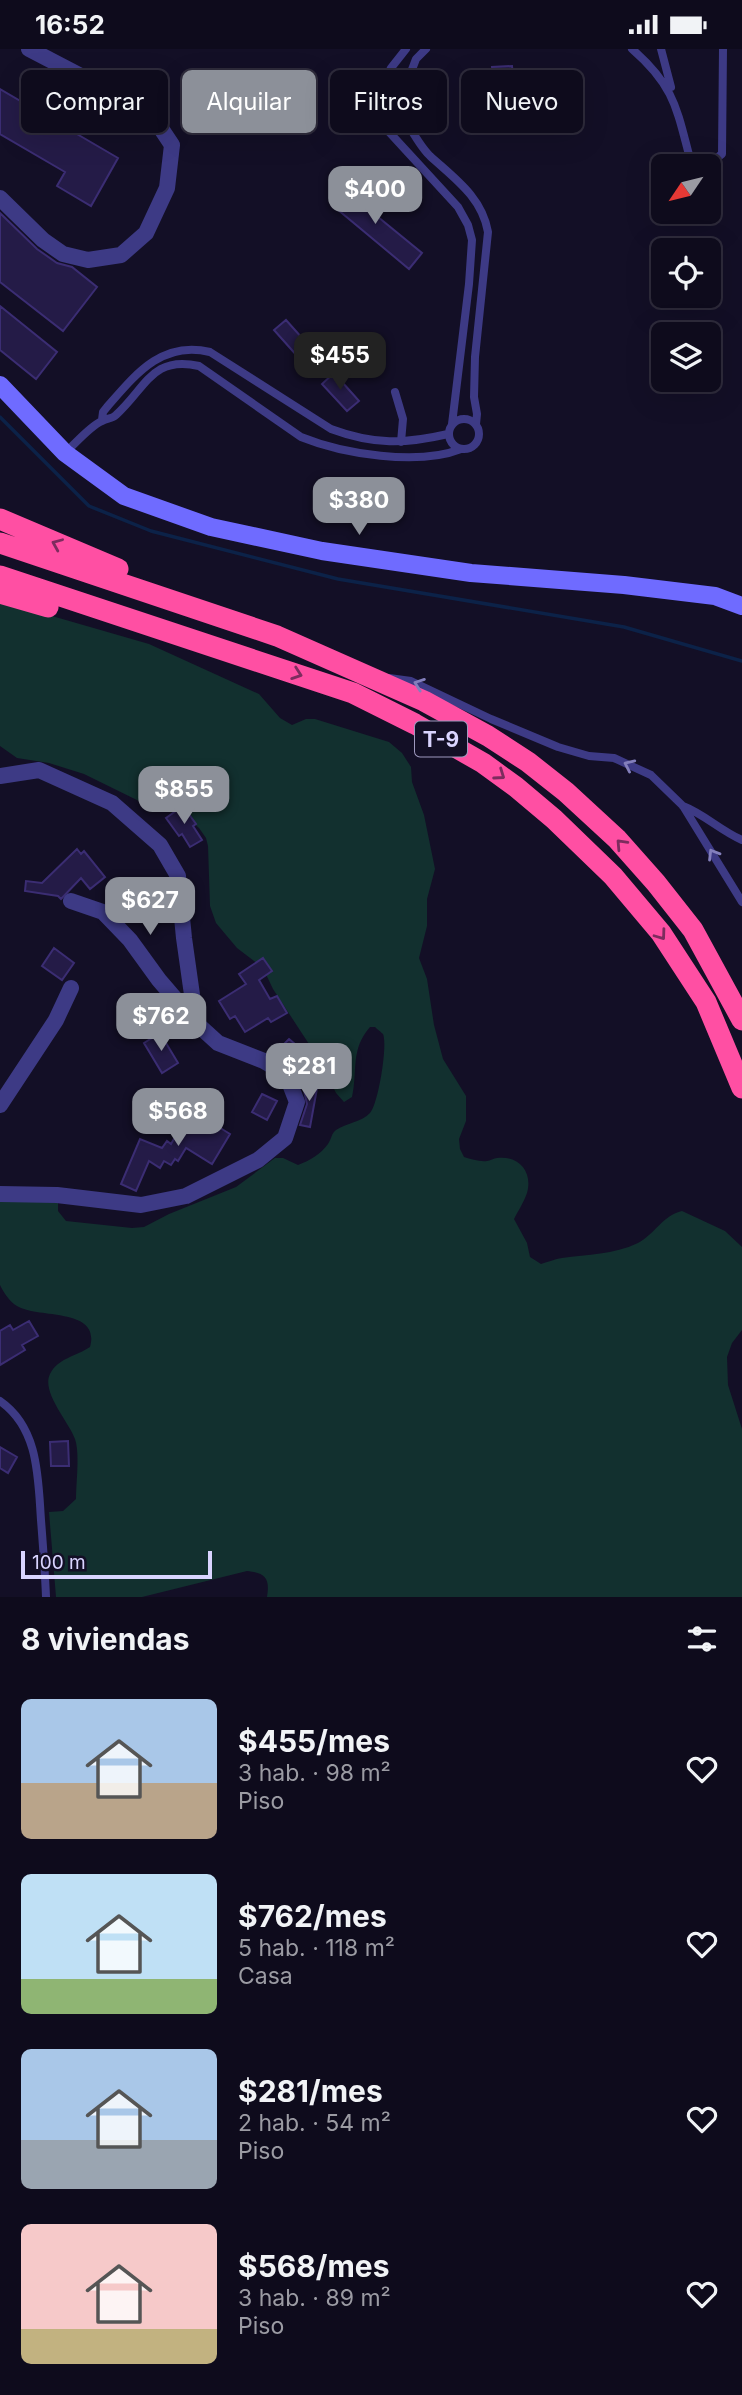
<!DOCTYPE html>
<html lang="es">
<meta charset="utf-8">
<style>
:root{--surface:#0e0b1c;--page:#1c1929;--text:#f1f3f6;--muted:#9b9ba3;--line:#2e2b3b;--accent:#8c9099}
body{margin:0;font-family:Inter,sans-serif;background:var(--page);color:var(--text);height:100vh;display:flex;flex-direction:column;font-size:26px;white-space:nowrap}
*{box-sizing:border-box;margin:0}
p{font-size:23px;color:var(--muted)}
.icon{flex:none;width:38px;height:38px;fill:none;stroke:currentColor;stroke-width:2;stroke-linecap:round;stroke-linejoin:round}
.map{position:relative;height:1548px;overflow:hidden}
.panel{display:flex;flex-direction:column;background:var(--surface);flex:1}
.panel>*{flex:none}
.hud{position:absolute;left:21px;top:21px;width:700px;height:63px;display:flex;gap:14px}
.needle{width:46px;rotate:235deg}
.controls{position:absolute;left:651px;top:105px;display:grid;gap:14px}
.controls a{display:grid;place-items:center;width:70px;height:70px;border-radius:10px;background:var(--surface);box-shadow:0 7px 28px #0002,0 0 0 2px var(--line);font-size:35px}
.scale{position:absolute;left:21px;bottom:18px;width:191px;box-sizing:border-box;padding-left:7px;border:4px solid #d9d4ff;border-top:0;font-size:19px;line-height:24px;white-space:nowrap;color:#d9d4ff;-webkit-text-stroke:5px #130f26;paint-order:stroke}
.price{position:absolute;translate:-50% -60px;padding:0 16px;border-radius:14px;background:var(--accent);color:#fff;font-size:23px;line-height:46px;filter:drop-shadow(0 2px 4px #0008)}
.price::after{content:'';position:absolute;left:50%;top:42px;width:21px;height:16px;margin-left:-10px;background:inherit;clip-path:polygon(0 0,100% 0,50% 100%)}
.price.selected{background:#222;color:#fff}
ul{padding:0;list-style:none}
li{display:flex;align-items:center;gap:21px;height:175px;padding:0 21px}
li span{display:grid;place-items:center;flex:none;width:196px;height:140px;border-radius:10px;color:#555}
li>.icon{margin-inline-start:auto}
span .icon{width:84px;height:84px;fill:#fffc;stroke-width:1}
li b{font-size:30px}
h2{display:flex;justify-content:space-between;align-items:center;height:84px;padding:0 21px;font-size:30px}
.pill{padding:0 24px;border-radius:10px;background:var(--surface);box-shadow:0 7px 28px #0002,0 0 0 2px var(--line);font-size:24px;line-height:63px}
.pill.selected{background:var(--accent);color:#fff}
.status{display:flex;justify-content:space-between;align-items:center;height:49px;padding:0 35px;background:var(--surface);direction:ltr}
.status svg{height:19px;fill:currentColor}
.map>svg:first-child{display:block}
.green{fill:#12302f}
.lines{fill:none;stroke-linecap:round;stroke-linejoin:round}
.stream{stroke:#0c2248;stroke-width:3.5}
.building{fill:#241b47;stroke:#3b2d73;stroke-width:2}
.lane{stroke:#3d3a85;stroke-width:8}
.street{stroke:#3d3a85;stroke-width:16}
.secondary{stroke:#6f6bff;stroke-width:18}
.highway{stroke:#ff4fa3;stroke-width:21}
.oneway{stroke:#7d2c5e}
.oneway2{stroke:#837fbc}
.labels{text-anchor:middle;dominant-baseline:central;stroke-width:5;stroke-linejoin:round;paint-order:stroke}
.shield{fill:#130f26;stroke:#9e99be;stroke-width:2}
.shield-label{font-size:21px;font-weight:bold;fill:#d9d4ff}
</style>
<div class="status"><b>16:52</b><svg viewBox="0 0 49 12"><path d="M0 12V9h3v3zM5 12V6h3v6zM10 12V3h3v9zM15 12V0h3v12zM26 1h20v11H26zM47 4h2v5h-2z"/></svg></div>
<div class="map">
<svg width="742" height="1548" viewBox="0 0 742 1548">
<rect width="100%" height="100%" fill="#130f26"/>
<path class="green" d="M0,552L149,595L259,645L280,669L292,676L306,670H315L389,693L402,704L411,718L412,733L424,766L435,820L427,850V877L419,909L427,930L434,976L443,1010L466,1047V1072L459,1090L460,1100L464,1108C471,1110 480,1113 487,1112C490,1112 494,1109 497,1109C519,1106 533,1123 527,1144C524,1153 518,1162 514,1170L527,1194L530,1208L541,1215C548,1213 555,1210 562,1209C588,1205 613,1206 638,1194C655,1185 663,1166 682,1162L725,1182L742,1198V1281L732,1294L727,1308L728,1336L742,1380V1548H267C270,1530 266,1524 247,1522L142,1548H56L49,1463L63,1462L76,1450C76,1434 80,1404 75,1390C69,1373 41,1343 50,1325C58,1309 77,1307 90,1298C101,1258 38,1270 17,1257C11,1254 3,1243 0,1236C0,1231 0,1221 0,1215C0,1191 0,1168 0,1144L58,1153V1162L66,1172L132,1179L144,1178L169,1165L236,1138L275,1109H283L298,1116C309,1112 321,1105 328,1095C332,1089 331,1085 336,1081C346,1074 362,1073 370,1064C378,1056 388,996 383,985C382,984 376,979 375,978H370C350,1001 358,1021 352,1048L344,1053L336,1044L322,1015L273,940L263,919L237,899L216,874L210,857L208,797L206,789L199,779L177,760L170,757L145,755L84,725L49,714L17,709L0,697Z"/>
<g class="lines">
<path class="stream" d="M0,368L89,457L151,482L338,530L624,578L742,612"/>
</g>
<path class="building" d="M512,17L515,45L530,67L516,81L495,56L492,18Z
M0,40L118,109L91,157L57,137L65,123L0,85Z
M338,133H353L356,150L422,204L409,220L337,160Z
M0,164L37,200L57,214L72,218L97,238L63,282L0,233Z
M0,257L57,303L36,330L0,301Z
M286,271L311,299L299,309L274,281Z
M334,324L359,352L347,362L322,335Z
M183,757L196,775L193,777L202,791L190,798L182,785L179,787L166,769Z
M77,800L81,805L84,802L105,828L90,840L81,829L61,850L58,847L25,842L26,832L42,834Z
M54,899L74,914L62,931L42,917Z
M263,909L272,922L259,931L270,950L277,947L287,964L271,973L268,969L245,983L235,967L230,970L219,952L246,935L239,925Z
M160,984L178,1014L162,1024L144,994Z
M289,990L302,1001L319,1020L304,1027L292,1010L280,999Z
M306,1032L318,1034L310,1078L300,1076L307,1055L304,1042Z
M262,1045L277,1052L267,1071L252,1063Z
M191,1061L230,1085L212,1115L186,1099L178,1112L175,1110L171,1116L164,1112L160,1119L149,1112L136,1142L121,1135L140,1090L162,1099L167,1092L171,1095Z
M29,1272L38,1287L22,1296L25,1301L0,1316V1282L10,1276L13,1281Z
M68,1392L69,1417H51L50,1393Z
M0,1398L17,1408L8,1424L0,1419Z"/>
<g class="lines">
<path class="lane" d="M632,0C677,39 677,63 692,117
M661,0L671,38
M373 57a14 14 0 1 1 28 0a14 14 0 1 1-28 0Z
M379,45L391,19L406,0
M400,52L416,10L426,0
M400,61C409,76 417,94 430,107C454,129 482,148 488,183L475,308L474,348L477,365L476,375
M377,67L390,84L458,158L468,176L472,191L469,235L452,375
M692,115L710,114L722,105L723,0
M395,343L403,370L401,393
M449 385a15 15 0 1 1 30 0a15 15 0 1 1-30 0Z
M102,371L103,363L107,358C135,326 162,291 210,303L331,380C374,396 405,395 448,385
M65,404C75,395 90,377 102,372C107,369 112,370 116,366C146,339 152,306 199,317L301,388C343,405 418,417 461,400
M389,629L411,632L491,670L558,698L589,707L614,709L651,726L683,757L742,853
M683,757C704,765 721,782 742,791
M0,1352C39,1379 38,1429 41,1471C43,1497 45,1522 46,1548"/>
<path class="street" d="M0,149L43,191L63,205L88,211L121,206L146,184L167,139L172,96L150,63L29,0
M0,727L39,721L112,754L160,796L178,827L184,889L196,974L218,994L264,1012L286,1025L297,1053L285,1089L258,1111L186,1147L141,1156L57,1146L0,1145
M71,852L103,863L130,891L159,931L196,974
M0,1056L56,971L71,939"/>
<path class="secondary" d="M0,336L65,404L124,447L211,478L322,502L471,524L624,536L715,547L742,557"/>
<path class="highway" d="M0,470L118,520
M0,494L277,587L424,652L488,687L528,713L566,743L617,790L656,834L693,881L742,971
M0,527L353,644L415,675L483,714L516,738L554,770L613,827L661,884L706,953L742,1039
M0,544L48,558"/>
</g>
<defs><path id="oneway-chevron" d="M-2-3.5L2.5 0L-2 3.5" fill="none" stroke-width="1.6" stroke-linecap="round" stroke-linejoin="round" transform="scale(1.75)"/></defs>
<g class="oneway">
<use href="#oneway-chevron" transform="translate(57 495) rotate(-157)"/>
<use href="#oneway-chevron" transform="translate(297 625) rotate(19)"/>
<use href="#oneway-chevron" transform="translate(500 726) rotate(35)"/>
<use href="#oneway-chevron" transform="translate(621 795) rotate(-133)"/>
<use href="#oneway-chevron" transform="translate(661 886) rotate(54)"/>
</g>
<g class="oneway2">
<use href="#oneway-chevron" transform="translate(419 635) rotate(-160)"/>
<use href="#oneway-chevron" transform="translate(629 716) rotate(-155)"/>
<use href="#oneway-chevron" transform="translate(713 805) rotate(-121)"/>
</g>
<g class="labels">
<rect class="shield" x="415" y="672.5" width="52" height="35" rx="5"/>
<g class="shield-label">
<text x="441" y="690">T-9</text>
</g>
</g>
</svg>
<div class="controls">
<a><svg class="needle" viewBox="-14 -14 28 28"><path d="M0-13l5 13h-10z" fill="#e53935"/><path d="M0 13l5-13h-10z" fill="#9b9ba3"/></svg></a>
<a><svg class="icon" aria-label="locate" viewBox="0 0 24 24"><circle cx="12" cy="12" r="6"/><path d="M12 2v4M12 18v4M2 12h4M18 12h4"/></svg></a>
<a><svg class="icon" aria-label="layers" viewBox="0 0 24 24"><path d="M12 4l9 5-9 5-9-5zM3 14l9 5 9-5"/></svg></a>
</div>
<div class="scale">100 m</div>
<b class="price" style="left:375px;top:177px">$400</b>
<b class="price selected" style="left:340px;top:343px">$455</b>
<b class="price" style="left:359px;top:488px">$380</b>
<b class="price" style="left:184px;top:777px">$855</b>
<b class="price" style="left:150px;top:888px">$627</b>
<b class="price" style="left:161px;top:1004px">$762</b>
<b class="price" style="left:309px;top:1054px">$281</b>
<b class="price" style="left:178px;top:1099px">$568</b>
<div class="hud">
<a class="pill">Comprar</a>
<a class="pill selected">Alquilar</a>
<a class="pill">Filtros</a>
<a class="pill">Nuevo</a>
</div>
</div>
<section class="panel">
<h2>8 viviendas<svg class="icon" aria-label="filters" viewBox="0 0 24 24"><path d="M4 7h16M4 17h16"/><circle cx="9" cy="7" r="2"/><circle cx="15" cy="17" r="2"/></svg></h2>
<ul>
<li><span style="background:linear-gradient(#a9c7e8 60%,#b9a48a 0)"><svg class="icon" aria-label="home" viewBox="0 0 24 24"><path d="M3 11l9-7 9 7M6 9v11h12V9"/></svg></span><div><b>$455/mes</b><p>3 hab. · 98 m²</p><p>Piso</p></div><svg class="icon" aria-label="heart" viewBox="0 0 24 24"><path d="M12 20l-8-8c-3-5 5-10 8-4 3-6 11-1 8 4z"/></svg></li>
<li><span style="background:linear-gradient(#bfe0f5 75%,#8fb573 0)"><svg class="icon" aria-label="home" viewBox="0 0 24 24"><path d="M3 11l9-7 9 7M6 9v11h12V9"/></svg></span><div><b>$762/mes</b><p>5 hab. · 118 m²</p><p>Casa</p></div><svg class="icon" aria-label="heart" viewBox="0 0 24 24"><path d="M12 20l-8-8c-3-5 5-10 8-4 3-6 11-1 8 4z"/></svg></li>
<li><span style="background:linear-gradient(#a9c7e8 65%,#9aa5b1 0)"><svg class="icon" aria-label="home" viewBox="0 0 24 24"><path d="M3 11l9-7 9 7M6 9v11h12V9"/></svg></span><div><b>$281/mes</b><p>2 hab. · 54 m²</p><p>Piso</p></div><svg class="icon" aria-label="heart" viewBox="0 0 24 24"><path d="M12 20l-8-8c-3-5 5-10 8-4 3-6 11-1 8 4z"/></svg></li>
<li><span style="background:linear-gradient(#f6c9c9 75%,#c2b280 0)"><svg class="icon" aria-label="home" viewBox="0 0 24 24"><path d="M3 11l9-7 9 7M6 9v11h12V9"/></svg></span><div><b>$568/mes</b><p>3 hab. · 89 m²</p><p>Piso</p></div><svg class="icon" aria-label="heart" viewBox="0 0 24 24"><path d="M12 20l-8-8c-3-5 5-10 8-4 3-6 11-1 8 4z"/></svg></li>
</ul>
</section>
